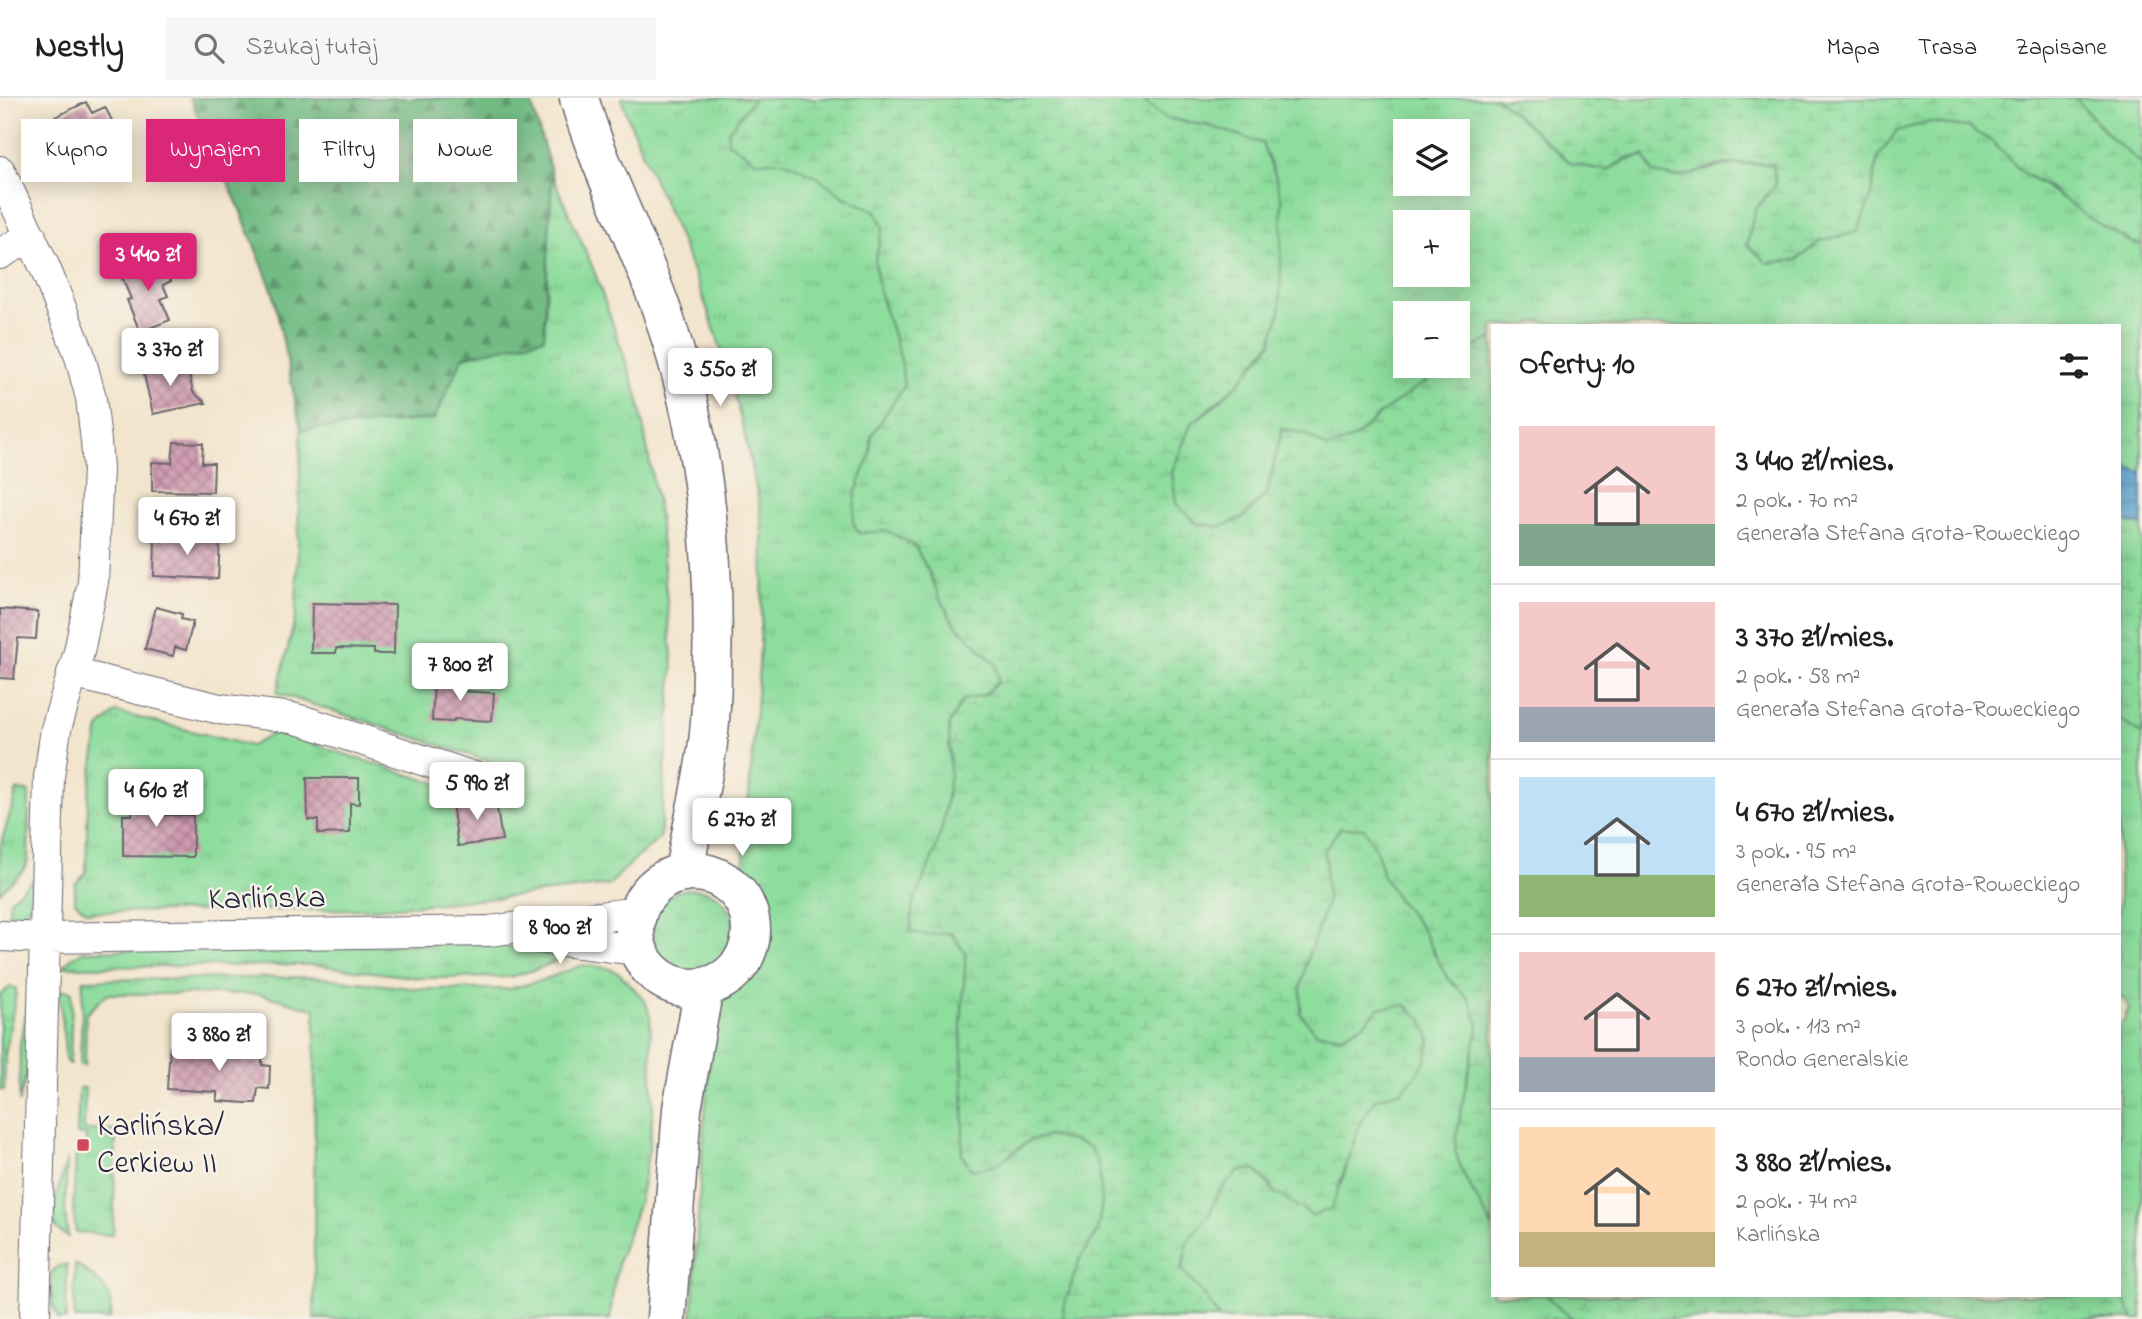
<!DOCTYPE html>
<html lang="pl">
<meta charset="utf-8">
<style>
:root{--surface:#fff;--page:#f6f6f6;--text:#202124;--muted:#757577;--line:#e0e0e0;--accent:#db2777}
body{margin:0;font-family:"Indie Flower",sans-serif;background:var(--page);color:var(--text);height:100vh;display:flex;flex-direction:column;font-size:26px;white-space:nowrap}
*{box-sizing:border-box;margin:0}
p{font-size:23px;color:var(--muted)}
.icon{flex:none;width:38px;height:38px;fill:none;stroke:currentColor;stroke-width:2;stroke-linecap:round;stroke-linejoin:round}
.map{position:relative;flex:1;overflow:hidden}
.drawer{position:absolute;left:1491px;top:226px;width:630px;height:973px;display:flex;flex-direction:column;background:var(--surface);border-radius:0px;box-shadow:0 4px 18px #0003}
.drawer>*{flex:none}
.guide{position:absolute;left:21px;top:21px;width:665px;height:63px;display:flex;gap:14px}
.buttons{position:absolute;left:1393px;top:21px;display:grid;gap:14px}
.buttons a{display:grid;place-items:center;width:77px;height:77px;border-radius:0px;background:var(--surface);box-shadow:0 4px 18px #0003;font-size:35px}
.price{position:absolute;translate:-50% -60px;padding:0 16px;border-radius:7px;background:#fff;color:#222;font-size:23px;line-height:46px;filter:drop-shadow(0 2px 4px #0008)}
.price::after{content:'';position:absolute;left:50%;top:42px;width:21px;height:16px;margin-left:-10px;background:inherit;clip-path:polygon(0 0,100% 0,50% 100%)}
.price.selected{background:var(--accent);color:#fff}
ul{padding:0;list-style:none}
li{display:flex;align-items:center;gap:21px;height:175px;padding:0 28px}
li+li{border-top:2px solid var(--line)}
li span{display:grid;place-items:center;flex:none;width:196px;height:140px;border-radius:0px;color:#555}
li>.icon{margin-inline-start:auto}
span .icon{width:84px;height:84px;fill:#fffc;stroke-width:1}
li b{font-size:30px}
h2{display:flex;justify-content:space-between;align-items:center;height:84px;padding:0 28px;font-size:30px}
.chip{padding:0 24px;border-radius:0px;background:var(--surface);box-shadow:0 4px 18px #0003;font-size:24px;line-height:63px}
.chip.selected{background:var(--accent);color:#fff}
header{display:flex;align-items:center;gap:42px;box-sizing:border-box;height:98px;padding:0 35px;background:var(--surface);border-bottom:2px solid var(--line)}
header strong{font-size:33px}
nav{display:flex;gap:38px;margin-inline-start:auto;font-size:24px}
.search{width:490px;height:63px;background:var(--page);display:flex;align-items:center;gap:18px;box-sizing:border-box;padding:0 24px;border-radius:0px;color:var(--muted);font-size:26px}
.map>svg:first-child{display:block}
.grass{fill:url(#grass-tufts);stroke:#58806c;stroke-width:2;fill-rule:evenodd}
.forest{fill:url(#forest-firs);stroke:#4a6f60;stroke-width:2}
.wetland{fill:url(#wetland-marsh);stroke:#58806c;stroke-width:2}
.water{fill:url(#water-waves);stroke:#3c6285;stroke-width:2}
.building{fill:url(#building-cross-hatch)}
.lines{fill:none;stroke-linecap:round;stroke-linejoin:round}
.street-casing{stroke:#6b666e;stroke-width:32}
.secondary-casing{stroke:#6b666e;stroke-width:41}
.street{stroke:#fff;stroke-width:30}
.secondary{stroke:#fff;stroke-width:38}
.poi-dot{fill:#d1495b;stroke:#f7f3e8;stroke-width:2.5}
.labels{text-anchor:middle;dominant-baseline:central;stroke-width:5;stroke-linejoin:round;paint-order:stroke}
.street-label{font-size:32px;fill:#22223b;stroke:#f7f3e8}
.poi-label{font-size:32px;fill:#22223b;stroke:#f7f3e8;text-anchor:start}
</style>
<header>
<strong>Nestly</strong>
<div class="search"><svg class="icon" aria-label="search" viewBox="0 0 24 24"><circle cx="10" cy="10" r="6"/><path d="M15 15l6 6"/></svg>Szukaj tutaj</div>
<nav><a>Mapa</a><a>Trasa</a><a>Zapisane</a></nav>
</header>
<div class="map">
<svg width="2142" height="1221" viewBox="0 0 2142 1221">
<defs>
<pattern id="grass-tufts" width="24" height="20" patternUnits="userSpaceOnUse" patternTransform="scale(1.75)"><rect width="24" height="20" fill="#8ddd9d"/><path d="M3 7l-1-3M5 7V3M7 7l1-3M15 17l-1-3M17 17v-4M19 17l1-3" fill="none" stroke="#79bd88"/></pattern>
<pattern id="forest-firs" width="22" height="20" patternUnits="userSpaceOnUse" patternTransform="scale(1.75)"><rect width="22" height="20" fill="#72bc84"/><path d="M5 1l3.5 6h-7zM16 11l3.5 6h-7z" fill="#5d986d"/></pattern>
<pattern id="wetland-marsh" width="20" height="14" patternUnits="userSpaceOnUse" patternTransform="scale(1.75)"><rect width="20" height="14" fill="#8ddd9d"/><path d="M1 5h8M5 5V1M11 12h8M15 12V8" fill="none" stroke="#79bd88"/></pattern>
<pattern id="water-waves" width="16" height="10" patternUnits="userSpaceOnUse" patternTransform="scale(1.75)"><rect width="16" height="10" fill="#57a2cf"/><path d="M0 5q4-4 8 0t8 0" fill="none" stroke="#4884a9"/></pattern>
<pattern id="building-cross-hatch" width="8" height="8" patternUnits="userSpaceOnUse" patternTransform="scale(1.75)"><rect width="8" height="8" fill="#cf9ab0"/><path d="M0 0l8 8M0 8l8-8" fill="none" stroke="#a87d90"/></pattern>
</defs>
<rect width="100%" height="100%" fill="#f7f3e8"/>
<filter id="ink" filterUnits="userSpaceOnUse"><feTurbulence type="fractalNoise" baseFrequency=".0143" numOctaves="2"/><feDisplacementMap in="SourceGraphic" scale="14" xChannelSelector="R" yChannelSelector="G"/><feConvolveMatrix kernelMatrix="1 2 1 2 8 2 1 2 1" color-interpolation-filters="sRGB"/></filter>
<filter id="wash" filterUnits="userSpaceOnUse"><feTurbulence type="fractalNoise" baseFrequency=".00686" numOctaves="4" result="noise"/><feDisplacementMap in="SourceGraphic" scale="28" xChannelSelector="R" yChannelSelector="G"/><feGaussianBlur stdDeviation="1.57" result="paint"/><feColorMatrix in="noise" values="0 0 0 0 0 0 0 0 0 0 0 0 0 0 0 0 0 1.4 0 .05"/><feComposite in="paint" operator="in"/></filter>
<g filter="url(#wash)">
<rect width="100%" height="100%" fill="#f3e5cd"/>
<path class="grass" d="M621,0H754L728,34L756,63H784L816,78L844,99L876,113L883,130L875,163L879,193L901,262L904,288L872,337L870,357L856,394L860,435L888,433L915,448L930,476L939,498L953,524L996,566L998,584L984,597L963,602L949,626L950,678L943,726L935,753L928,837L951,835L966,856L961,929L964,1005L962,1057L972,1072L1010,1057L1030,1042L1049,1038L1074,1043L1090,1049L1099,1067L1102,1105L1097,1134L1080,1161L1063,1211V1221H692L703,1038L715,905C754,881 779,848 758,800C753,788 743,776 744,762C749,691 756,621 760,551C762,504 765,456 760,409C757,391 752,374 749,357C735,290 714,224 688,161C667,107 640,55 621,0Z
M1139,0H1495L1503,5L1571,65L1607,73C1645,48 1652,60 1690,77C1721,67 1740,64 1773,66L1776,86L1755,112L1797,162L1820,143L1857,134L1870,101L1878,59L1897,33L1926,24L1968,29L1993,44L2022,74L2133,145L2142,146V374L2119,367V228H1569L1541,223L1526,227L1493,228V240L1474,249L1458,261V215H1405V268H1449L1380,316L1356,339L1328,351L1304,336L1282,332L1267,395L1244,419L1221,429L1198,426L1176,406L1172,374L1191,326L1212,310L1239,285L1272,244L1282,102L1213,29L1166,20ZM1405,33H1458V86H1405ZM1405,124H1458V177H1405Z
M2075,0H2142V66L2112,41Z
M552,77L593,170L638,298L659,417L673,567L660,740L635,761L609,787L497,800L372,811L88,814L75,804V786L86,775L88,699L99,630L116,614L251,648L276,634L481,700L492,664L277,595L296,516L301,332L434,321L463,259L544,240Z
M2119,621L2142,636V1221H2133L2125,1203L2116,1197H2119V926L2124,923L2129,909L2119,895Z
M17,692L27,693L29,695L28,763L23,773L0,794V749Z
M1340,730H1364L1378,756L1382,776L1398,802L1421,829L1446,878L1469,901L1479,925L1460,1016L1462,1074L1493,1130V1197H1546L1561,1212L1574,1221H1219L1206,1199L1182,1172L1187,1144L1210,1115L1219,1093L1239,1073L1255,1071L1276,1095L1295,1105L1341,1087L1360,1025L1375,1001L1401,993L1427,960L1430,941L1422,921L1379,910L1364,926L1342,938L1316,935L1301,917V887L1308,858L1327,804L1325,751Z
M32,782C33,804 31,815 8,823L10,802Z
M652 832a41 41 0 1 1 82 0a41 41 0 1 1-82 0Z
M486,845L568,858L538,871L509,879L420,880L316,867H293L64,869L70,861L84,853Z
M582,867L608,870L619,875L645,902L650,918L653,1008L650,1045L639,1104L619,1161L613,1192L610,1221H314L315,911L259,896H107L86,916L85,967H80L83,882L315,879L418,891H509L543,882Z
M10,889L16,890V896L5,957L4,992H0V897Z
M59,892L72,893V897L70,966L66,964Z
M30,894L31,958L19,1005L20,945Z
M79,990H85L84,1032L116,1033L113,1135L110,1137L76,1134L73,1113L76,1055H86V1037L77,1036Z
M67,1061L65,1114L68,1139C63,1136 58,1133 55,1128C49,1113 63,1077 67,1061Z
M67,1167L66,1221H59L52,1207L51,1175L58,1168Z
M75,1167L79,1168C98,1182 116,1195 110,1221H74Z"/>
<path class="forest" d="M190,0H530L552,77L544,240L463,259L434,321L301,332L273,194L238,107Z"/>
<path class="wetland" d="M754,0H1139L1166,20L1213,29L1262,45L1275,77L1282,102L1280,214L1271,244L1239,285L1191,326L1172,374L1176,406L1198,426L1221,429L1244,419L1267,395L1282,331L1304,336L1328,350L1356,339L1380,316L1409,295L1449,268H1458V261L1474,249L1493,240V1130L1462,1074L1455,1052L1460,1016L1479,925L1469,901L1446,878L1421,829L1398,802L1382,776L1378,756L1364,730H1340L1325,751L1327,804L1308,858L1301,887V917L1316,935L1342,938L1364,926L1379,910L1405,907L1422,921L1430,941L1427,960L1416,978L1401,993L1375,1001L1360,1025L1332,1110L1313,1118L1276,1095L1255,1071L1239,1073L1219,1093L1210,1115L1187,1144L1182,1172L1206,1199L1219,1221H1063V1211L1080,1161L1097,1134L1102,1105L1099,1068L1090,1049L1074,1043L1049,1038L1030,1042L994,1068L972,1072L962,1057L964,1005L961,929L966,856L951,835L928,837L910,834L913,806L935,753L943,726L950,678L949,626L963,602L984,597L998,584L996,566L953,524L939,498L930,476L915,448L888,433L859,435L853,424L856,394L870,357L872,337L904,288L901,262L879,193L875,163L883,130L876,113L844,99L816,78L784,63H756L728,44V34Z
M1495,0H2075L2112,41L2142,66V146L2133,145L2087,119L2050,90L2022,74L1993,44L1968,29L1926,24L1897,33L1878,59L1870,101L1857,134L1820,143L1797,162L1767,165L1747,147L1755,112L1776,86L1773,66L1748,65L1719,67L1690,77L1675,79L1653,75L1644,57L1625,61L1607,73L1571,65L1503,5Z
M2119,421L2142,428V636L2119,621Z
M1546,1197H2116L2125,1203L2133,1221H1574L1561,1212Z"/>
<path class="water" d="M2119,367L2142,374V428L2119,421Z"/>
<g id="blocks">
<path class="building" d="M86,4L92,15L105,9L120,38L55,71L44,48L59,41L49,22Z
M162,160L171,183L163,187L168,198L161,201L170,222L140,234L127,202L131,201L121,177L132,172L133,168L141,165L146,166Z
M186,264L193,294L206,305L153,316L143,272Z
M174,344L203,345L202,365H214L213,394L152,393V364L172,365Z
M174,435L203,437V441L220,442L218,481L154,478L155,439L173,440Z
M312,505L395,507L394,556H374V551L336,550V555H311Z
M156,509L182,516L181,521L193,524L186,552L175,549L173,558L145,551Z
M0,511L38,514L36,541L18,540L14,581L0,580Z
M434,582L461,583L460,593L494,595L492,623L454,621V624L432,623Z
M307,680H359V706L350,705V735L318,736V722H308Z
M132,690L158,691V717H193V759L123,758V717H132Z
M495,698L502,742L458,748L452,705L489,700Z
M170,949L262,955V967L270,968L269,991L258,990L256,1005H246L217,1003V994L167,991Z"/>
</g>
</g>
<g filter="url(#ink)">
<use href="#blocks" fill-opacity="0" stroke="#6b666e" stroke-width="2"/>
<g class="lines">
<defs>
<path id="street" d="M0,73L46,172L79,255L91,300L96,343L98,370L93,484L79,554L56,631L49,679L35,1221
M0,156L31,138
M72,575L220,611L292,620L307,624L486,683
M0,838L46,840L489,833L638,814
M531,839L638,852"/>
<path id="secondary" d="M579,0C601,76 640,146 665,222C702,333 716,449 712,565C712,591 711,619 708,645C702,688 691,731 684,775
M635 832a58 58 0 1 1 116 0a58 58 0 1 1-116 0Z
M666,1221L682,1011L704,889"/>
</defs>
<use href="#street" class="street-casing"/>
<use href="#secondary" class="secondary-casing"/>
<use href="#street" class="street"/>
<use href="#secondary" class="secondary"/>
</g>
</g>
<rect class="poi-dot" x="76" y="1040" width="14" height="14" rx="3.5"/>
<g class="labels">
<g class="street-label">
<text transform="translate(267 802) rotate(-1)">Karlińska</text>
</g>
<g class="poi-label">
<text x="97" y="1029">Karlińska/<tspan x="97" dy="37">Cerkiew II</tspan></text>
</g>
</g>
</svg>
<div class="buttons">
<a><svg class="icon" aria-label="layers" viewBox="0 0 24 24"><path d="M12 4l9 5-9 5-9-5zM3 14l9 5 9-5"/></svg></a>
<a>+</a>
<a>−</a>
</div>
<b class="price selected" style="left:148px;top:195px">3 440 zł</b>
<b class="price" style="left:170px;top:290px">3 370 zł</b>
<b class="price" style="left:720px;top:310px">3 550 zł</b>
<b class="price" style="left:187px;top:459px">4 670 zł</b>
<b class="price" style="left:460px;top:605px">7 800 zł</b>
<b class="price" style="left:477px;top:724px">5 990 zł</b>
<b class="price" style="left:156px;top:731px">4 610 zł</b>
<b class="price" style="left:742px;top:760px">6 270 zł</b>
<b class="price" style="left:560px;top:868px">8 900 zł</b>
<b class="price" style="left:219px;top:975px">3 880 zł</b>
<div class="guide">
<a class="chip">Kupno</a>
<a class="chip selected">Wynajem</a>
<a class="chip">Filtry</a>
<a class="chip">Nowe</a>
</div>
<section class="drawer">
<h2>Oferty: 10<svg class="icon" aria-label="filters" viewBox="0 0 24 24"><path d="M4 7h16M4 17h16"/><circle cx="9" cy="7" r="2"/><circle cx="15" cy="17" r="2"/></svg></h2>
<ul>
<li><span style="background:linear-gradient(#f6c9c9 70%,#7fa58c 0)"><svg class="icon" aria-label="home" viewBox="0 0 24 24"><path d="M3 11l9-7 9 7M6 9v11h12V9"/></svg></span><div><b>3 440 zł/mies.</b><p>2 pok. · 70 m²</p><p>Generała Stefana Grota-Roweckiego</p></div></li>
<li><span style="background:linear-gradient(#f6c9c9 75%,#9aa5b1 0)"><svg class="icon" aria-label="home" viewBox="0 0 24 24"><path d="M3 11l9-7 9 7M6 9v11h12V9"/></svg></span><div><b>3 370 zł/mies.</b><p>2 pok. · 58 m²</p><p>Generała Stefana Grota-Roweckiego</p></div></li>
<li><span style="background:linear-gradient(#bfe0f5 70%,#8fb573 0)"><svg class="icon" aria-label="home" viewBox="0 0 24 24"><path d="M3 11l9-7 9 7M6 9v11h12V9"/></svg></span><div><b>4 670 zł/mies.</b><p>3 pok. · 95 m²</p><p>Generała Stefana Grota-Roweckiego</p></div></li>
<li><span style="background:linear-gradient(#f6c9c9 75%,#9aa5b1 0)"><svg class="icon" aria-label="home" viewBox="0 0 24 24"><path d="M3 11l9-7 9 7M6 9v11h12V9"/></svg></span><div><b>6 270 zł/mies.</b><p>3 pok. · 113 m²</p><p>Rondo Generalskie</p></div></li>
<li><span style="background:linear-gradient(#ffd9b3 75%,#c2b280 0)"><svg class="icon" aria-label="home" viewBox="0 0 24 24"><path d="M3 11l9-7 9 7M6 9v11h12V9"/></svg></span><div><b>3 880 zł/mies.</b><p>2 pok. · 74 m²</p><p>Karlińska</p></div></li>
</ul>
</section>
</div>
